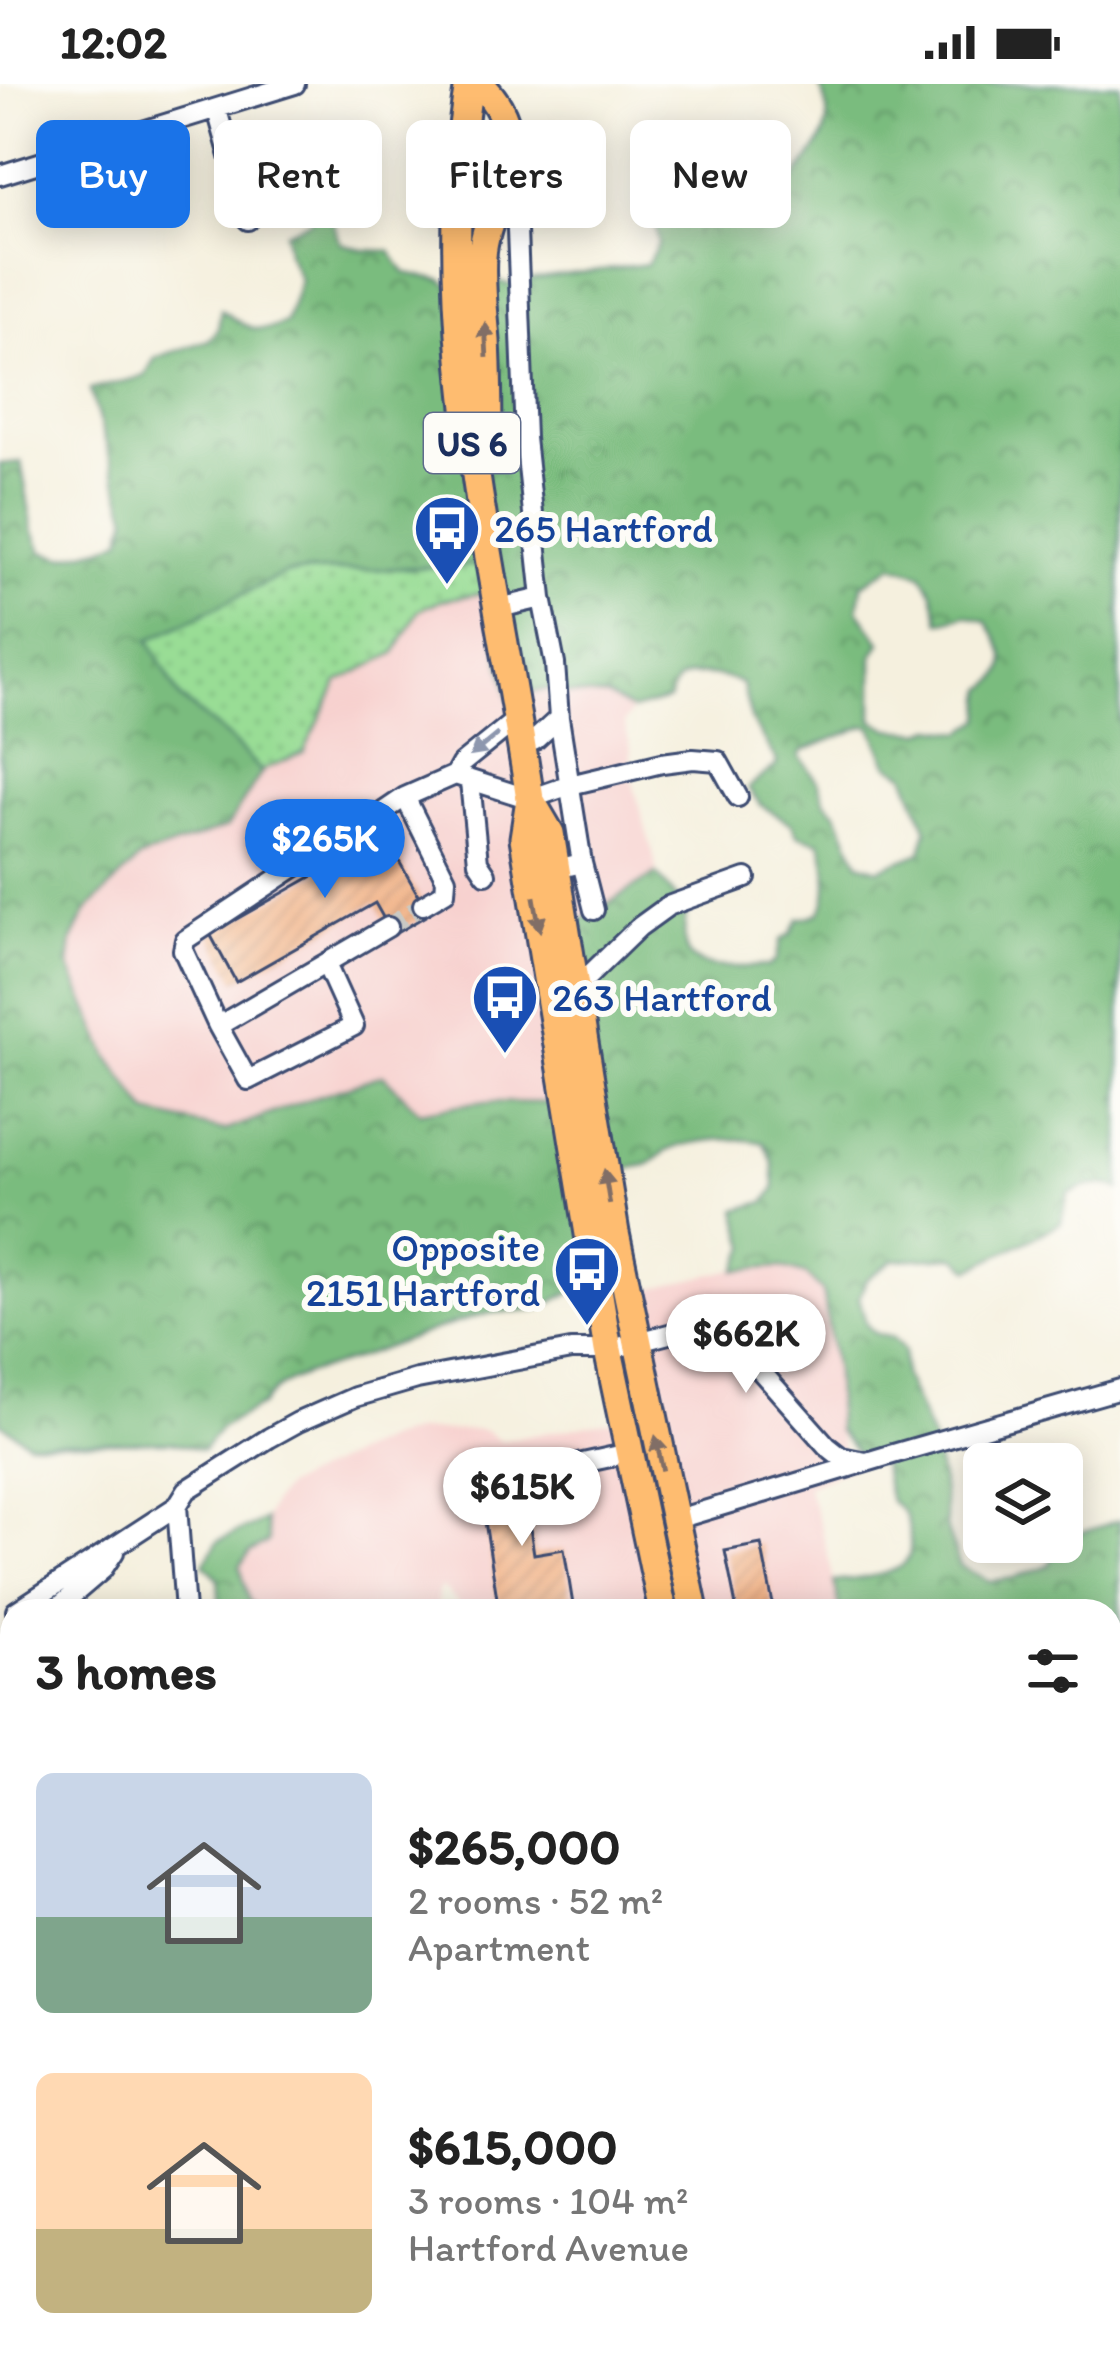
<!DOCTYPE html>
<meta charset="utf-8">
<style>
:root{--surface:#fff;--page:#f6f6f6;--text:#222;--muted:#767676;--accent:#1a73e8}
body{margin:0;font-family:Itim,sans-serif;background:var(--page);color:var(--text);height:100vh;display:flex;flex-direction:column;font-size:45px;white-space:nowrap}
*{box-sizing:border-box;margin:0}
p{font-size:39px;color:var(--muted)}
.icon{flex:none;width:66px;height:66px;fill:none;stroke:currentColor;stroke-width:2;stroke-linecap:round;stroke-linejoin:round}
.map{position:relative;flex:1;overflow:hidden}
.details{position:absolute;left:0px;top:1515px;width:1122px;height:771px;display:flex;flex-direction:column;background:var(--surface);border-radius:36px 36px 0 0;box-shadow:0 6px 30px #0003}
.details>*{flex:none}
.hud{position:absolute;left:36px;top:36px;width:1050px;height:108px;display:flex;gap:24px}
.buttons{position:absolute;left:963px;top:1359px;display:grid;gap:24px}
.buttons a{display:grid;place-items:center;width:120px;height:120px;border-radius:18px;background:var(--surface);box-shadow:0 6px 30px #0003;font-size:60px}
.price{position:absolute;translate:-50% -102px;padding:0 27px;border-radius:42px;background:#fff;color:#222;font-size:39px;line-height:78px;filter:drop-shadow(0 3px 6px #0008)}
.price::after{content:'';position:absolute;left:50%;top:72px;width:36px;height:27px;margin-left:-18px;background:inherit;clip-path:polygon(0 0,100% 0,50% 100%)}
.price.selected{background:var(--accent);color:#fff}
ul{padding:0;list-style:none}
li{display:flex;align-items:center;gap:36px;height:300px;padding:0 36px}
li span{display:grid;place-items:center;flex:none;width:336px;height:240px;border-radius:18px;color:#555}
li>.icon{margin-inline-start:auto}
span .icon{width:144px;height:144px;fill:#fffc;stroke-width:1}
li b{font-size:51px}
h2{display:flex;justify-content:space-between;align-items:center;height:144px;padding:0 36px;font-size:51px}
.pill{padding:0 42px;border-radius:18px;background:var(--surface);box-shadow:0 6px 30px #0003;font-size:42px;line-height:108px}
.pill.selected{background:var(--accent);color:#fff}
.status{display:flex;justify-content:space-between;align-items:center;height:84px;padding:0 60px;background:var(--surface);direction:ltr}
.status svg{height:33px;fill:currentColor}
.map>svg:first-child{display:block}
.built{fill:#f7d0ce}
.grass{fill:url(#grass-dots);stroke:#5a867a;stroke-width:3}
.forest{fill:url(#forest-crowns);stroke:#4a766e;stroke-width:3;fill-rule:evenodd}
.building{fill:url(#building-hatch)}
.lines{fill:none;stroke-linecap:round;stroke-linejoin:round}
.minor-tunnel{stroke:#c9c9c4;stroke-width:18;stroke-dasharray:18 9;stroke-linecap:butt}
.minor-casing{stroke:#3c4c71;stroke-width:24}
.highway-casing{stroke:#3c4c71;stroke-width:33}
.minor{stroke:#fff;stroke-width:18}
.highway{stroke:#febc70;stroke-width:27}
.oneway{fill:#816e66}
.oneway2{fill:#8d97ae}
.labels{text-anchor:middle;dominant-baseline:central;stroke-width:12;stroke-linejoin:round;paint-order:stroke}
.shield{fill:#fdfcf7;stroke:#5f6c8c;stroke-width:3}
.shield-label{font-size:36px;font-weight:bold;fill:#1b2f5e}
.transit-label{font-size:39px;fill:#164399;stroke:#fdfcf7;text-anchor:start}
</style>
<div class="status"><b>12:02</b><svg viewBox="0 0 49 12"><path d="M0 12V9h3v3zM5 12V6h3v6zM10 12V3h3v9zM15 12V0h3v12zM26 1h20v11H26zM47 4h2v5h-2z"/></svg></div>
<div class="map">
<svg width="1120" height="2284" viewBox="0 0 1120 2284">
<defs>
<pattern id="grass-dots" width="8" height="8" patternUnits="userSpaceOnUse" patternTransform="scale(3)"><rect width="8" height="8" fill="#99dd95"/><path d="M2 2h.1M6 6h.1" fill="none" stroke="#83be83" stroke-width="1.8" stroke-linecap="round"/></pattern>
<pattern id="forest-crowns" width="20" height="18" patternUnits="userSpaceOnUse" patternTransform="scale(3)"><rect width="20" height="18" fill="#7abc7e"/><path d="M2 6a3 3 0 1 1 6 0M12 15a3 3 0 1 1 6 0" fill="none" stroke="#63996a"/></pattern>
<pattern id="building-hatch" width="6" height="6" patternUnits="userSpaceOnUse" patternTransform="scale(3)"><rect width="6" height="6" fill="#f0ab7c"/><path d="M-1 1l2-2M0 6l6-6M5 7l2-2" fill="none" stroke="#cd936e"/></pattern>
</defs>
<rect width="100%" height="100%" fill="#fdfcf7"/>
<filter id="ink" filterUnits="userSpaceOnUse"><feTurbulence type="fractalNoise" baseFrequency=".00833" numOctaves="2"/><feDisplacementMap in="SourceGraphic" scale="24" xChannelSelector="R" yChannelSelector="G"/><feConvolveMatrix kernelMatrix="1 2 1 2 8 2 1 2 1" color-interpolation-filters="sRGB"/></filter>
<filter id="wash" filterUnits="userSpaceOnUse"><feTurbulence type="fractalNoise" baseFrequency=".004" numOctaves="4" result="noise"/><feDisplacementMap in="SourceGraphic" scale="48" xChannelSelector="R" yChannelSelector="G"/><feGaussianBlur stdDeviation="2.7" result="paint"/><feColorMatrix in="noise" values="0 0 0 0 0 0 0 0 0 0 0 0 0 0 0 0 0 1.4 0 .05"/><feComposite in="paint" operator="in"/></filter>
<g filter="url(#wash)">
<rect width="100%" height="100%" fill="#f5f0de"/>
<path class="built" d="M488,508L529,611L547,605L557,609L608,613L632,626L624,639L631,664V692L658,787L653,791L575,1019L477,1018L420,1028L315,1013L225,1047L148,1029L109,973L69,882L72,856L86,828L140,774L227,743L261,687L304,668L338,598L395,569L418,527L441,516Z
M781,1183L807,1190L823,1208L835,1289L837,1346L850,1384L806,1402L821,1441L841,1527H466L442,1503L438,1507L437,1522L429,1527H259L249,1517L240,1481L250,1468L268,1457L265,1436L272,1419L286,1402L390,1354L417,1347L480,1346L488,1348L500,1357L615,1336L635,1325L614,1214L738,1184Z"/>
<path class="grass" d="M478,481L489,508L441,516L418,527L395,569L338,598L304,668L261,687L229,654L180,614L148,556L286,489Z"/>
<path class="forest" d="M819,0H1120V1106C1102,1096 1085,1102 1068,1110L1061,1139L971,1185L956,1173L893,1176L866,1196L859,1213L866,1240L874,1249L893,1254L904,1266V1291L932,1356L942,1398L947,1446L960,1482L990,1497L1013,1494L1049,1481L1062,1455L1120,1436V1676L1110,1671V1527H841L834,1498C852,1495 898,1492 907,1476C912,1468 910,1457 909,1448C908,1432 903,1425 890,1417L881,1379L858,1370L837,1346L835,1289L823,1208L807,1191L781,1183L737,1186L747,1163L737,1126L765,1118L775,1105L773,1078L764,1059C738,1052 695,1055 669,1066C660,1070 656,1078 646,1081C629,1084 607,1087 592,1096L610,1194C595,1202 581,1206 566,1211C557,1214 550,1221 541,1224C523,1230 503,1225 486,1230C440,1242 396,1260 352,1276C321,1287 282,1291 262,1321L221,1343L203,1366L172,1358H28L0,1339V380L21,378L33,445L42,467L63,473L102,464L122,455L128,433L90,306L145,292L155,274L209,256L218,246L221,226C245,243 258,252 286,239L300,196L287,168L285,148L311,137L317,116L314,105L334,104L326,123C333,134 335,146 341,159L364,166L390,167L405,189L442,196L450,202L492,196L515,202L516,197L647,180L658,160L655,138C696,95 710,149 749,138C776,130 786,106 801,86C813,70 825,57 827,36C829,23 823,12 819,0ZM478,481L509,614L547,605L557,609L608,613L632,626L668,616C671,609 673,602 678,597C693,585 727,592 742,600L752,638L777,677L776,682L748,704L761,721L792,740L797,751L820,758C827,771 832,818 818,829C813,833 803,834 798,835L791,850L781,856L776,876L769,882C747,882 693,890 686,865C682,854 686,836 686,825L656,790L555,852L575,1019L477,1018L420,1028L383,991L315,1013L225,1047L148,1029L109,973L69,882L72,856L86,828L140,774L227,743L262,688L229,654L180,614L149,556L286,489ZM893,481L922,490L933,509L940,538L966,531L986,537C1003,564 1018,584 985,605L982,635L963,648L934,644L923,648L890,645L873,636V572L881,558L858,526L862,501ZM865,642L872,643L888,680L905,690L927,746L921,768L878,785L859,779L836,728L825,717L818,697L799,672L802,667Z
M265,1436L269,1457L250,1468L240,1482L249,1517L260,1526L220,1527L218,1494L204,1480L218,1457Z
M1110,1882L1120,1885V2159L1110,2151Z
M20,2274H420L475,2284H16Z"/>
<g id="blocks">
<path class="building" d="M366,719L429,830L393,851L375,819L236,898L210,850L352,770L334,738Z
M537,1389L542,1423L527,1425L534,1470L564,1465L574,1527H531L530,1522L499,1527L479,1399Z
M761,1460L774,1525L737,1527L725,1467Z
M552,2274H746L745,2284H550Z"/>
</g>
</g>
<g filter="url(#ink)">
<use href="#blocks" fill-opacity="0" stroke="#3c4c71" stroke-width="3"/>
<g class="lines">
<path class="minor-tunnel" d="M342,752L374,734
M388,843L423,821"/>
<defs>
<path id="minor" d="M217,26L248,136
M512,88L516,120L525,354L542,514L555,580L559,634L535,656L522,662
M0,91L295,0
M499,524L542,514
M455,691L530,715L570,701L662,679L693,675L718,677L738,713
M470,697L478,778L486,790
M405,713L446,795L445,808L423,821
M374,734L405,713L455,691L461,680L518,634
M342,752L185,856L183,866L218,942L388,843
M582,779L594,826
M556,785L582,779L559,634
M577,903L639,843L668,822L746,794
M218,942L248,996L354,942L326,880
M555,1385L629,1369
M177,1422L187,1406L269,1354L298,1338L355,1313L417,1295L571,1266H608L699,1242L728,1250L827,1362L841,1373L866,1378
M674,1436L893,1370L1120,1305
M16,1527L177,1422L185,1527
M54,1527L102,1486L114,1468
M0,1570L12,1561
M0,1812L12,1809
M0,1868L12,1865
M0,1920L12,1916
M0,1976L12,1973
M0,2025L12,2022
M0,2082L5,2081L12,2067
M0,2181L12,2154
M0,2218L12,2197"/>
<path id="highway" d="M469,0C429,239 495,479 530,715L524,754L608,1266L663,1527
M479,0C499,17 508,38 510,65C511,100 484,135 482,173C480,200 484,229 486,257C488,294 488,332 488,369
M530,715L550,749L615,1149L694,1527
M820,2274V2284
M850,2274L851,2284"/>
</defs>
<use href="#minor" class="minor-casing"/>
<use href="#highway" class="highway-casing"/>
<use href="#minor" class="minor"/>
<use href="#highway" class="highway"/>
</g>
<defs><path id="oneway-solid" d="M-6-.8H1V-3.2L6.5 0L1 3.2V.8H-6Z" transform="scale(3)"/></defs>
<g class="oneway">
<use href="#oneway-solid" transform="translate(486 256) rotate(-93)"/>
<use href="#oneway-solid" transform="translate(537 830) rotate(80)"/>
<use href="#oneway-solid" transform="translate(607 1103) rotate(-99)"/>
<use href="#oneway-solid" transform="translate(659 1369) rotate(-102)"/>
</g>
<use class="oneway2" href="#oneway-solid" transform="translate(484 661) rotate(141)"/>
</g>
<defs>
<symbol id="bus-pin" viewBox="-11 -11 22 30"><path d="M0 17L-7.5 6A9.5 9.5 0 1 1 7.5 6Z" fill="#1a4fb4" stroke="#fdfcf7"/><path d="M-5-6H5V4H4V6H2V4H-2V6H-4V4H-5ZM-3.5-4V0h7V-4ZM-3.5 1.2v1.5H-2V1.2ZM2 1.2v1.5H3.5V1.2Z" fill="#fff"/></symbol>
</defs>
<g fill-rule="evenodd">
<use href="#bus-pin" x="409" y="406" width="76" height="104"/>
<use href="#bus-pin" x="467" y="875" width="76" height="104"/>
<use href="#bus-pin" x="549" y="1147" width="76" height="104"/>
</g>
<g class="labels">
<rect class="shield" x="424" y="329" width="96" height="60" rx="9"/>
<g class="shield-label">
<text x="472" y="359">US 6</text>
</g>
<g class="transit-label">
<text x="494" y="444">265 Hartford</text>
<text x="552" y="913">263 Hartford</text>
<text x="540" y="1163" text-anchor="end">Opposite<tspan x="540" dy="45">2151 Hartford</tspan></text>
</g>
</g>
</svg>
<div class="buttons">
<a><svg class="icon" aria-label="layers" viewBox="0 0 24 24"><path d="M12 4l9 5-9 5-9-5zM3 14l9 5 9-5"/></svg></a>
</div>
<b class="price selected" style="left:325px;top:817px">$265K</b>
<b class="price" style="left:746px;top:1312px">$662K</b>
<b class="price" style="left:522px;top:1465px">$615K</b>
<div class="hud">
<a class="pill selected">Buy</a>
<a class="pill">Rent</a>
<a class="pill">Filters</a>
<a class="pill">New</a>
</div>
<section class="details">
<h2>3 homes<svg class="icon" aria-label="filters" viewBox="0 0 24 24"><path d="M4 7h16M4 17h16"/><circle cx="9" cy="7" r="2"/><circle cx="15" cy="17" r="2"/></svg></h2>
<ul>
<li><span style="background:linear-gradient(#c9d6e8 60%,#7fa58c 0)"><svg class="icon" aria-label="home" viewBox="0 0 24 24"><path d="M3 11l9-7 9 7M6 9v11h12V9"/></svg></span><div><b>$265,000</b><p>2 rooms · 52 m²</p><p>Apartment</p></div></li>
<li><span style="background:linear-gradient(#ffd9b3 65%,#c2b280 0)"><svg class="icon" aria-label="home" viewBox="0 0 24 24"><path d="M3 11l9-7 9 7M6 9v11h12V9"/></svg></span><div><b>$615,000</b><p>3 rooms · 104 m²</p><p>Hartford Avenue</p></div></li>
</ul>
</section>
</div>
